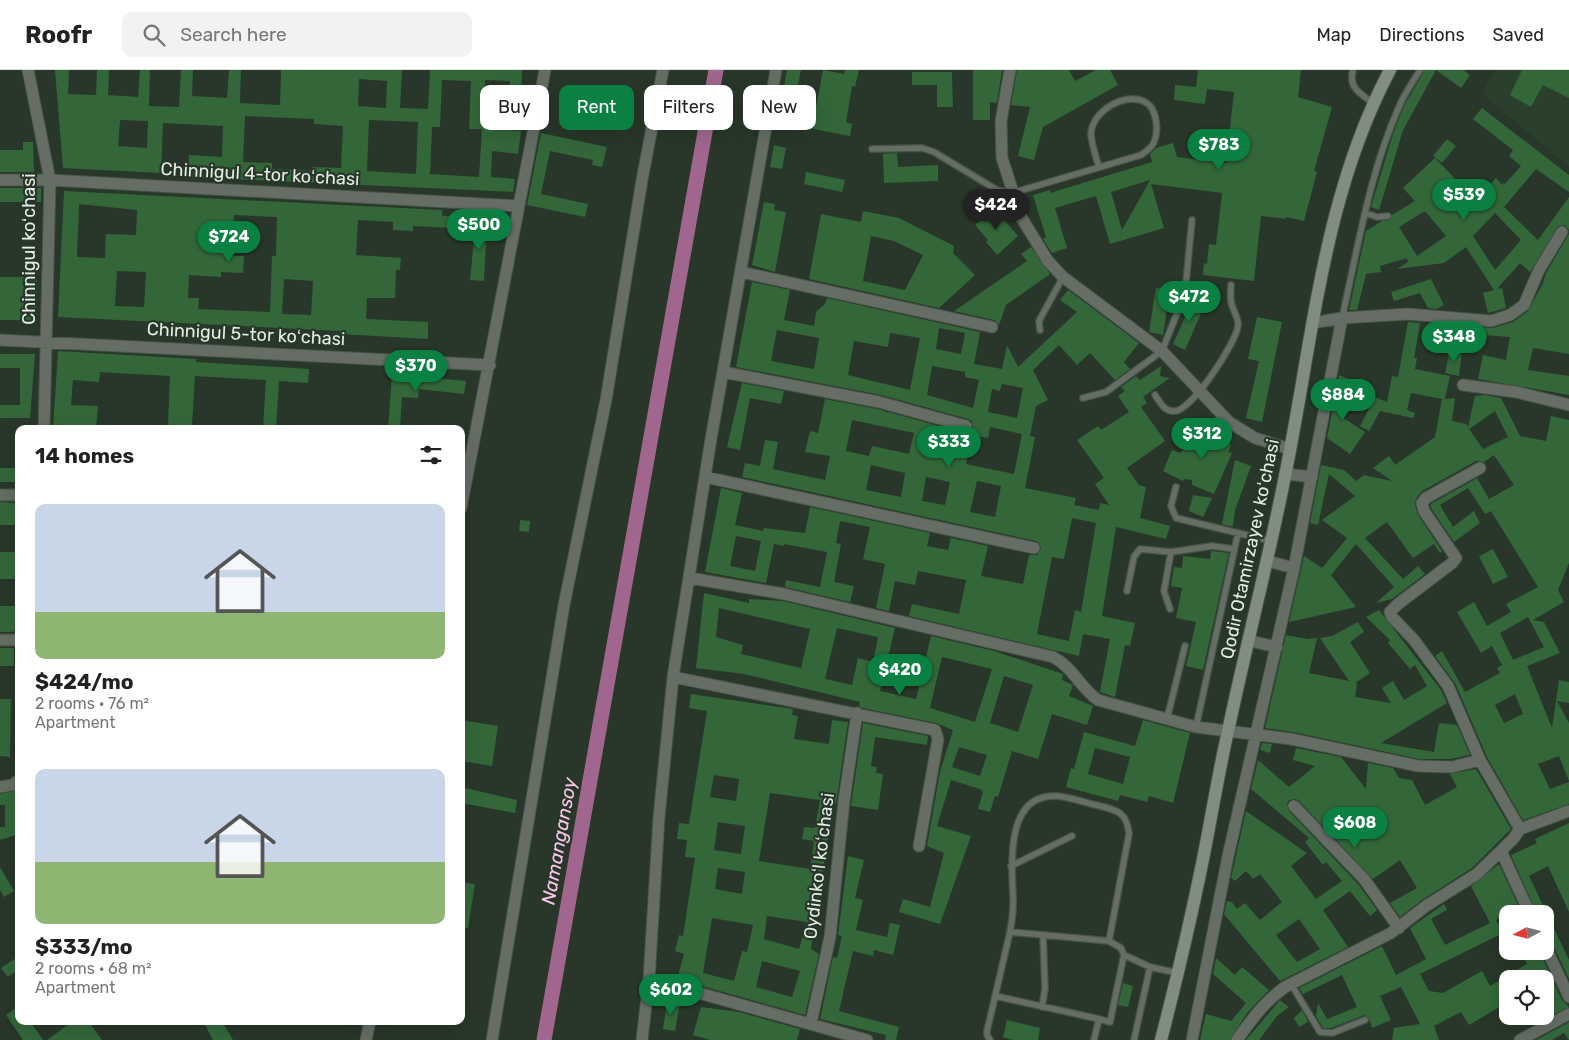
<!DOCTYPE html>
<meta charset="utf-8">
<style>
:root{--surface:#fff;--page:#f2f2f2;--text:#222;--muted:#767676;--line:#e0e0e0;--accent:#0b8043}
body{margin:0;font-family:Rubik,sans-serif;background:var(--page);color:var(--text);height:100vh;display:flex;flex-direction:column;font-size:19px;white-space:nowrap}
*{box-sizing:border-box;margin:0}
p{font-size:16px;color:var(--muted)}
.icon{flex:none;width:28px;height:28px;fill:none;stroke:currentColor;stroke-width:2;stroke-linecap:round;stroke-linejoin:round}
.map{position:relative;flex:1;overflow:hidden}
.details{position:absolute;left:15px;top:355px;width:450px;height:600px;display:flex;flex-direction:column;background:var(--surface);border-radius:10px;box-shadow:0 5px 20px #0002}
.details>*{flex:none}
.guide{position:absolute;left:480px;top:15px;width:475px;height:45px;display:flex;gap:10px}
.needle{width:32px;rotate:263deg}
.fabs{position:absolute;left:1499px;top:835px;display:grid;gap:10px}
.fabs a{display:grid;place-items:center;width:55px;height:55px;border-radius:10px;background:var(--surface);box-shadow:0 5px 20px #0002;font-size:25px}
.price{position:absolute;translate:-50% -42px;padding:0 11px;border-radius:18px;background:var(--accent);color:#fff;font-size:16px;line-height:32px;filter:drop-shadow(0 1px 2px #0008)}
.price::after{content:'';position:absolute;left:50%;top:30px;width:15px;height:11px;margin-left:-8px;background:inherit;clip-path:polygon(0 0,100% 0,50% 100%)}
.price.current{background:#222;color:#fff}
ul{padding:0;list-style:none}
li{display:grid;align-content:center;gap:10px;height:265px;padding:0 20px}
li span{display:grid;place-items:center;height:155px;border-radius:10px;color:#555}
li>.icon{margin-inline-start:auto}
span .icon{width:90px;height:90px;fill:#fffc;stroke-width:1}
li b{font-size:21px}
h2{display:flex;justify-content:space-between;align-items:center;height:60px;padding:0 20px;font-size:21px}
.pill{padding:0 18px;border-radius:10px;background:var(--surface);box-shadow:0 5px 20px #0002;font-size:18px;line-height:45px}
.pill.current{background:var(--accent);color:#fff}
header{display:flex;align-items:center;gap:30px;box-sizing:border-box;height:70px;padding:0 25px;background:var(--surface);border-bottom:1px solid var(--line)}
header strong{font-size:24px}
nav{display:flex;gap:28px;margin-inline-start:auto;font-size:18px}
.search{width:350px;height:45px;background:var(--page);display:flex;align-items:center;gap:12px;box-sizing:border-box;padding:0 18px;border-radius:10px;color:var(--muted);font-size:19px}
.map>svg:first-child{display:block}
.built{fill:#2a3f2c}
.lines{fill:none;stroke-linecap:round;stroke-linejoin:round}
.canal{stroke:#a1668d;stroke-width:15}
.building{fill:#33673a;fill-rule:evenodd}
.lane-casing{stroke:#465447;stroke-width:8}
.street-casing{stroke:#465447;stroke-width:13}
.secondary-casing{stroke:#465447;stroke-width:14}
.lane{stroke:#656d65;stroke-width:5.5}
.street{stroke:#656d65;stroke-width:11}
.secondary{stroke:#818d81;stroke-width:12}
.labels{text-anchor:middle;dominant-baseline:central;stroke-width:4.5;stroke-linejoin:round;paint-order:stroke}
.street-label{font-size:18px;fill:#e4eee5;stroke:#283729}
.water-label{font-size:19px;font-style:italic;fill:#fbc7e8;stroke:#283729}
</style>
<header>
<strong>Roofr</strong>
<div class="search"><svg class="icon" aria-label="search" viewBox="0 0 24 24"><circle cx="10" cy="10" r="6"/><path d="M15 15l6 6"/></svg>Search here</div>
<nav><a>Map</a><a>Directions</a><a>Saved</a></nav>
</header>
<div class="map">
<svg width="1569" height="970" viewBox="0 0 1569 970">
<rect width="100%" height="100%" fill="#283729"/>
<path class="built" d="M1494,0H1569V97L1482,24Z"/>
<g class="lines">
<path class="canal" d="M544,970L716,0"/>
</g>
<path class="building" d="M55,0H69L68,24L96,25L97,0H109L108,25L138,27L140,0H150L149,36L179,37L181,0H193L192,26L227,28L229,0H241L240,33L280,35L281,0H402L400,38L428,39L430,0H522L521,29L509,28L510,11L485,10L483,44L497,45V59L521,61L518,84L492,81L491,107L515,109L513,122L188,107L189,85L222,87L223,56L163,53L161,103L63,98ZM359,9L387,11L386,38L358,36ZM442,10L471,11L469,59H482L479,107L430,104L432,57H440ZM245,46L314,49V54L343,56L341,98L312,97V101L272,99V93L243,92ZM120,50L148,51L147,78L118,76ZM369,50L418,52L416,104L367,101Z
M787,0H801L792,44L814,48L823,0L844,4L845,0H859L855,17L852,16L846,52L852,54L850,66L777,52Z
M973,0H1002L997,33L990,32V50H973Z
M1017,0H1069L1075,11L1096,0H1110L1118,15L1043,57L1034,90L1018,86L1030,37L1011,35Z
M1198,0H1301L1298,27L1332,37L1314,101L1317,102L1304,151L1286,147V149L1261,146L1254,211L1203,205L1204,193L1207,194L1209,174L1216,175L1222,123L1151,114L1164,158L1110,174L1096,126L1055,138L1067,178L1052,183L1043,169L1046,167L1033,125L1050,120V123L1152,92L1150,84L1156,78L1173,73L1177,87L1226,93L1234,22L1207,19L1205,34L1174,30L1175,15L1196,17ZM1150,110L1148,114L1122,160L1111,122Z
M1425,0H1463L1470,5L1461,18L1436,0L1403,60L1379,140L1371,137L1393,64L1405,34Z
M1522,0H1569V28L1543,15L1531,37L1510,25Z
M912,2H952L953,37H937V15H912Z
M1482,38L1569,105V122L1536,99L1504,137L1538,170L1569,127V160L1565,155L1558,156L1530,202L1520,193L1497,219L1502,218L1506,238L1488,243L1483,223L1494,220L1466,177L1444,193L1397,199L1408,192L1407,188L1380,196L1381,202L1366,204L1357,240H1349L1366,161L1382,151L1390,150L1392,145L1415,131L1403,118L1435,88L1476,130L1496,108L1502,115L1503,113L1505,114L1521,96L1509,86L1513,80L1473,49ZM1425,141L1446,166L1417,186L1399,157ZM1495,143L1521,170L1495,200L1473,166Z
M541,63L607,77L602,97L592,95L593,90L550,81L541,124L588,134L585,147L527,135Z
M1447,69L1456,76L1442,93L1433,86Z
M23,72H33L34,102H0V80H23Z
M774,75L786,78L782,99L770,97Z
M897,83L898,97L938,95V111L884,113L883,84Z
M806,102L845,110L842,122L804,114Z
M0,118H41V132H0Z
M64,121L442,140V146H452L451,158L413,156V161L393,160V152L358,150L356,185L401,188L400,200H396L395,228H367L366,249L428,252V269L340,264V261L58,247ZM79,134L137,140L136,165L106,164L105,188L77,187ZM234,145L277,147L276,186H272L270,242L198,239L199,228H188L189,205L221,207V202L243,203L244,186H232ZM117,201L146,202L144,237L115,236ZM284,209L313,211L311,245L282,244Z
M764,132L775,134L774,140L786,142L775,202L752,195Z
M994,138L1018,166L997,185L986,172L988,170L975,155Z
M863,141L899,148L954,176L953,183L975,205L939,238L809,209L821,144L861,152ZM871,166L894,171L923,185L905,220L863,211Z
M476,149H487L484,211L470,210Z
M1569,164V284L1533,278L1528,300L1569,306V325L1478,309L1483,285L1506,290L1510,267L1459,263L1460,256L1493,258L1513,252L1528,241L1543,213L1546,203Z
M1031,177L1050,204L1006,235L999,255L994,250L954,241L1027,191L1021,184Z
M0,207H37L36,250H0Z
M1431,209L1444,235L1436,239L1428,238L1420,223L1394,231L1391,222Z
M752,212L790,220L784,250L814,256L816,242L825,234L827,228L980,262L974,294L1002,299L1007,275L1018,297L1077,242L1060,230L1068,220L1139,273L1124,292L1130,299L1115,310L1090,283L1077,295L1059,275L1033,300L1048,330L1036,336L1030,366L1035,367L1025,418L1076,428L1074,435L1099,440L1100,433L1109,435L1095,414L1104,408L1077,370L1098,356L1101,360L1129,342L1118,326L1125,321L1121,317L1136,306L1140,310L1161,296L1160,306L1170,308L1143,327L1147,333L1141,337L1165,371L1127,398L1139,415L1146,417L1140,448L1170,456L1166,469L1116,457L1102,546L1135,553L1130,576L1125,575L1115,627L1100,622L1110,569L1083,564L1079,586L909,546L912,534L959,544L966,510L918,501L915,515L895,511L889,541L876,538L885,494L863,489L870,457L840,451L836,473L841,474L834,512L854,516L850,532L785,517L786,510L820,517L827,482L784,474V476L774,474L766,513L705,502L721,418L742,423L735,455L763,461L764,458L805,463L810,437L930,463L927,476L948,480L951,468L988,476L981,506L1023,514L1029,485H1037L1041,479L1039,473L1036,471L742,407L745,393L760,396L765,370L778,372L773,399L825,410L830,386L805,382L810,361L818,363L825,329L877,339L964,363L971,362L973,358L972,351L968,349L881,325L736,297ZM939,258L965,263L961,284L936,279ZM777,260L819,268L814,299L771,291ZM890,263L920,268L910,320L848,305L854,271L888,277ZM932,296L965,302V307L979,310L973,338L927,325ZM1002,314L1023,318L1017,348L988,342L992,319L1000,321ZM852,350L914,363L909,384L872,376L869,386L846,381ZM990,357L1022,364L1014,404L966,394L972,365L988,368ZM871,395L905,403L901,427L866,420ZM926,407L950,412L945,435L922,431ZM977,411L1001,416L995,447L970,442ZM1072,448L1096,453L1081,542L1075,540L1069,571L1037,564L1052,487L1064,489ZM736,466L761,471L755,501L730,496Z
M1156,218L1170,220L1163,265L1149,262Z
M1194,227L1206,232L1185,280L1173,274Z
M1257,247L1282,252L1262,352L1246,348L1259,291L1248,289Z
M1408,252L1420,253L1414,288H1417L1415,299L1450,306L1445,329L1455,328L1452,351L1466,354L1468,357L1475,326L1485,325L1501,328L1520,366L1546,371L1551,346L1569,350V493L1558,520L1564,532L1533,550L1544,552L1560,583L1527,596L1552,658L1559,610L1569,612V633L1557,631L1569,653V711L1559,686L1538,694L1550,719L1569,712V734L1523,750L1487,687L1455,613L1435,586L1442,581L1465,622L1500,603L1497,598L1502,595L1492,576L1481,583L1457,542L1474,532L1487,556L1511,542L1506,534L1538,517L1491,441L1485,444L1468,418L1440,435L1453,457L1474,441L1480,453L1454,472L1431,438V434L1477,408L1489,429L1514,415L1494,385L1484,392L1476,391L1422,421L1416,429L1415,434L1418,445L1442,481L1440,483L1434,474L1413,488L1387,452L1365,468L1403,509L1418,496L1425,504L1392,529L1376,533L1394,517L1356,474L1331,505L1356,537L1289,552L1304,486L1322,498L1347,468L1322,450L1355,426L1329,404L1318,455L1310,453L1321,395L1344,400L1356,411L1364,405L1392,411L1373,398L1389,386L1395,395L1435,367L1442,329L1411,323L1407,340L1415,343L1413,348L1380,341L1369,361L1360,356L1375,327L1387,332L1392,306L1398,307ZM1495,341L1508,367L1483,379L1469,359ZM1528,547L1544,577L1513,590L1500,563ZM1515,624L1523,644L1504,653L1495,635Z
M1450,279L1462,281L1459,306L1445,303Z
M58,281L196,289V292L309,299L308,313L279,311L276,359H263L266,310L195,306L192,356L168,355L170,306L100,302L99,312L73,310L71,335L98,336L96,359H53Z
M0,284H35L30,348H0V335H20V298H0Z
M392,304L466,311L464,324L419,319L418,328L402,327L400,359H388Z
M1339,305L1349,309L1342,347L1365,362L1350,384L1327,368Z
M742,313L784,321L781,334L750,328L740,380L727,377Z
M1212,353L1231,375L1228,382L1232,383L1214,424L1192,415V410L1184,409L1183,411L1163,401L1172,380L1180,383Z
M1235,390L1251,396L1235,440L1233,456H1229L1222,454Z
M0,398H19V412H0Z
M1193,425L1212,428L1203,447L1189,441Z
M0,432L19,433V455H0Z
M520,450L530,451L529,462L519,461Z
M1493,479L1508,507L1493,514L1479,486Z
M1211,481L1229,483L1203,600L1186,596L1196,552L1176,548L1182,518L1171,516L1174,497L1182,498L1183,486L1210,489Z
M0,482H19V509H0Z
M704,523L749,533V529L783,531L895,558L880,621L916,629L931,566L994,581L1063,604L1062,610L1073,615L1069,626L1093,636L1087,655L1052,644L1038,689L1012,681L998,727L995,726L990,742L978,739L983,722L980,719L951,710L937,756L971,766L940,854L899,842L903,829L930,837L944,783L927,776L940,702L953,660L936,653L862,638L859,636L860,632L744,604L696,598ZM719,538L810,559L801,598L741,584L743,575L716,567ZM837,558L878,567L873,592L858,588L852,615L825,609ZM942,587L992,599L975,652L930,638ZM1004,606L1033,615L1018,662L990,653ZM959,677L987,685L980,706L952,697Z
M0,536H19V560H14V562H0Z
M1379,540L1441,620L1447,633L1381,673L1434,682L1439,653L1457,655L1470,685L1451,689H1419L1293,662L1265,658L1286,565L1307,569L1317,568L1309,603L1349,611L1320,568L1332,566L1358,552L1364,562L1350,572L1370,603L1355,613H1357L1355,627L1391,633L1382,618L1393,611L1404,630L1427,616L1415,595L1410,599L1388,573L1390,570L1366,547Z
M0,578H14V596H0Z
M691,624L793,639L792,645L798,646L794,669L829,674L832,650L848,652L836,734H833L811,879L819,884L805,945L677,909L684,884L675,881L679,865L683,866L695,788L685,787L687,770L677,769L679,753L689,754L707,641L689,638ZM714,705L739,709L736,731L710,727ZM770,723L820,730L815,758L804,757L802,769L814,771L810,799L759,791ZM718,752L745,756L741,784L714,780ZM718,798L745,802L742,824L715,819ZM767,846L807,852L799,879L764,869ZM712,848L753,855L747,882L742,881L734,911L703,903ZM762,891L800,901L792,927L756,917Z
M0,629H11L10,687L0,686Z
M461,650L498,656L492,696L461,691Z
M1143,650L1190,663L1173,733L1149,726L1147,732L1120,725L1118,731L1066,717L1071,698L1074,699L1084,662L1135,676ZM1095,678L1130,687L1123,714L1088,704Z
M863,653L928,666L927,675L875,667L871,696L877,697L876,703L883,704L878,740L851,736Z
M1262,673L1272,674L1270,683L1260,680Z
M1296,678L1341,687L1366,719L1368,693L1393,698L1399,708L1412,710L1425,735L1457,717L1450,704L1476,699L1511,759L1472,798L1422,830L1400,847L1390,833L1417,818L1400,790L1373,809L1299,731L1296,729L1289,730L1287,734L1289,741L1358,814L1377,840L1370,846L1350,821L1323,840L1348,877L1280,911L1224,844L1227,831L1232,832L1237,839L1245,833L1260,850L1282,832L1260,804L1253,809L1246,801L1235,811L1231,808L1246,741L1307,783L1291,796L1316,829L1342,811L1326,792L1323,795L1305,772L1309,768L1251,719L1258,690L1289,717L1315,696L1293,690ZM1299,849L1320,879L1297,892L1276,865Z
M461,717L517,730L515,743L461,733Z
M18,720L19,764L0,770V757H5V735H0V724Z
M1569,753V842L1548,796L1529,806L1569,890V909L1552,873L1545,869V844H1537L1511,785L1537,773L1535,769Z
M848,786L864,790L855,828L863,830L856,860L887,867L890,853L900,855L893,885L874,880L873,886L853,881L839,941L899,957L896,970H885L886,965L820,949L833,887L837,888L842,866L838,865Z
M1499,794L1522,844H1508L1490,853L1471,816Z
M0,797L14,821L4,827L0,820Z
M461,812L475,814L468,858H461Z
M1444,834L1447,840L1431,849L1445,875L1496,850L1503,863L1420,904L1429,921L1443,923L1482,901L1490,916L1527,894L1521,881H1539L1562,930L1569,937L1554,944L1545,927V909H1508V932L1469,955L1461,942L1434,956L1439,970H1392L1394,958L1420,954L1401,917L1380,926L1391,950L1372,958L1369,948L1365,945L1331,958H1323L1316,946L1318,933L1327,949L1357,937L1342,905L1303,924L1299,918L1382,876L1396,905L1426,889L1410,858Z
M19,886V899L8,907L1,898Z
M1216,888L1235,905L1242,897L1269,920L1247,943L1230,970H1200L1206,944L1231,951L1246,933L1213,904Z
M1123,913L1133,916L1128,937L1118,935Z
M1280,930L1289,937L1277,946L1259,970H1246Z
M667,932L680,933L675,961L663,959Z
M19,936V951H30L43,970H23L6,945Z
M701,937L739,942L800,959L797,970H710L693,965Z
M1302,940L1308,952L1299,957L1294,948Z
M1007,950L1040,958L1038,970H1013L1003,967Z
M73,951H88L102,970H47Z
M203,951H222L233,970H213Z
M1569,952V970L1564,963L1552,970H1536Z"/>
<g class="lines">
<defs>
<path id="lane" d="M1353,0C1348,17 1360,24 1372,32
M872,79L922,78L934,82L997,120L1012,123L1141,85C1146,81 1152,78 1154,72C1159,60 1157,36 1143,31C1123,23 1093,41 1091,63C1091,73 1096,87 1099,97
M1365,143L1377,147L1388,146
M1342,248C1358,178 1369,104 1399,37C1404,24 1413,12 1420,0
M1040,260L1039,251L1063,207
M1155,325C1160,332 1164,342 1175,341C1192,340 1236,273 1238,256C1239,247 1232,240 1231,231C1230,226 1231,220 1231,215
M1083,328L1106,322L1162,281L1185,223L1192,150
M1176,417L1171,436L1176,448L1271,471
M1127,521L1134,487L1140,479L1171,482L1212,476L1234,479
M1170,539L1164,521L1171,482
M1167,649L1185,576
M1196,657L1238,463
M1011,796L1072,766
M1010,862C1012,850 1014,839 1013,827C1012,795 1005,726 1054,726C1067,726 1083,732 1096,735C1116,740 1127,741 1129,764L1109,871
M1291,914L1320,962L1332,963L1365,950
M995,926L1099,949L1094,970
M1042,937L1045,919L1043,865
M1099,949L1110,952L1124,885
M990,970L987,965V961L1010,862L1109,871L1121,878L1124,885L1150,897L1178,903
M1134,970L1150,897"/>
<path id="street" d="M28,0L50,110L44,359
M1010,0L1001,51L1002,88L1021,147L1048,191L1063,207L1162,281L1229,352L1255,368L1290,379
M0,110H50L519,136
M741,202L992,257
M1312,253L1342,248L1408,244L1491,251L1510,245L1524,235L1539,200L1562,162
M0,270L490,295
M723,302L879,332L966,356
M1463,315L1516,322L1569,335
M1480,398L1426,428L1422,433L1424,441L1456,488L1452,493L1398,534L1390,542L1392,547L1414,570L1448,616L1480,690L1520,759
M1286,404L1312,407
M705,407L1034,478
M0,425H19
M461,438L545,0
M1267,491L1294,498
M690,508L784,524L1053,587C1073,597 1080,618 1098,630L1196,657L1291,669L1418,696L1452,697L1480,690
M0,570H19
M1250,571L1277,577
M673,607L935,660L938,669L919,776
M0,717L12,715L19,710
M1294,736L1364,809L1399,858
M1520,759L1569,741
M1501,781L1530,844
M1545,876L1569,927
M649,909L867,970
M811,953L830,867L844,731L857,643
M366,970L370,951
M492,970L564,535L606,330L642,110L663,0
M642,970L649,909L659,747L673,607L711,369L776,0
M1192,970L1228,786L1294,498L1342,248
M1237,970C1252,949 1264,932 1285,917L1391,863L1426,836L1477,804L1513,769L1520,759
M1520,970L1569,944"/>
<path id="secondary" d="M1161,970C1176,912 1190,853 1202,794C1211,750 1218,705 1228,661C1246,576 1268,492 1285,406C1313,269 1323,126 1390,0"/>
</defs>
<use href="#lane" class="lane-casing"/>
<use href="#street" class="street-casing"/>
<use href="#secondary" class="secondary-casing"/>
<use href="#lane" class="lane"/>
<use href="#street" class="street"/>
<use href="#secondary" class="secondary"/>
</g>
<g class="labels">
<g class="street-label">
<text transform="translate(260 104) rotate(3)">Chinnigul 4-tor koʻchasi</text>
<text transform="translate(29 179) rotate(-90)">Chinnigul koʻchasi</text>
<text transform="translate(246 264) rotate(3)">Chinnigul 5-tor koʻchasi</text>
<text transform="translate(1250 479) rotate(-78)">Qodir Otamirzayev koʻchasi</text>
<text transform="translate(819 796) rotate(-83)">Oydinkoʻl koʻchasi</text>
</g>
<g class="water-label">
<text transform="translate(559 771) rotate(-80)">Namangansoy</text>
</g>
</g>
</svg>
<div class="fabs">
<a><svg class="needle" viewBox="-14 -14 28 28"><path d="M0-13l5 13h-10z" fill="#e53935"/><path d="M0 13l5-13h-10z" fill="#767676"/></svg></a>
<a><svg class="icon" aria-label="locate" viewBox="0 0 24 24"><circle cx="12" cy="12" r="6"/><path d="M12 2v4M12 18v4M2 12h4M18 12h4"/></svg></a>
</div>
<b class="price" style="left:1219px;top:101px">$783</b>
<b class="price" style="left:1464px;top:151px">$539</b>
<b class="price current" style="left:996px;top:161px">$424</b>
<b class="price" style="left:479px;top:181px">$500</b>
<b class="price" style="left:229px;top:193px">$724</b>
<b class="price" style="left:1189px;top:253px">$472</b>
<b class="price" style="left:1454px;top:293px">$348</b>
<b class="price" style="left:416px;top:322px">$370</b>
<b class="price" style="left:1343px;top:351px">$884</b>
<b class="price" style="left:1202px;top:390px">$312</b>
<b class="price" style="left:949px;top:398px">$333</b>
<b class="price" style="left:900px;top:626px">$420</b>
<b class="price" style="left:1355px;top:779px">$608</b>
<b class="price" style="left:671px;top:946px">$602</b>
<div class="guide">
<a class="pill">Buy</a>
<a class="pill current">Rent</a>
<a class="pill">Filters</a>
<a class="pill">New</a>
</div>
<section class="details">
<h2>14 homes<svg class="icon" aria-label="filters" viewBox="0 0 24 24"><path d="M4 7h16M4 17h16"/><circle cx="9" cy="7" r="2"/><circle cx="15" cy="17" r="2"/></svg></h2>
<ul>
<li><span style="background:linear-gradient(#c9d6e8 70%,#8fb573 0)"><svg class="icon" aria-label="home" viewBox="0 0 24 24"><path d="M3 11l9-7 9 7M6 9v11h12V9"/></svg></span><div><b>$424/mo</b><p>2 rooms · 76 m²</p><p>Apartment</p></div></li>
<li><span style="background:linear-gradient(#c9d6e8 60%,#8fb573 0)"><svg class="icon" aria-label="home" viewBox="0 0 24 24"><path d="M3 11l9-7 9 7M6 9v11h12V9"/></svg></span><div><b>$333/mo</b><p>2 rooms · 68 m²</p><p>Apartment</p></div></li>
</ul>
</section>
</div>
